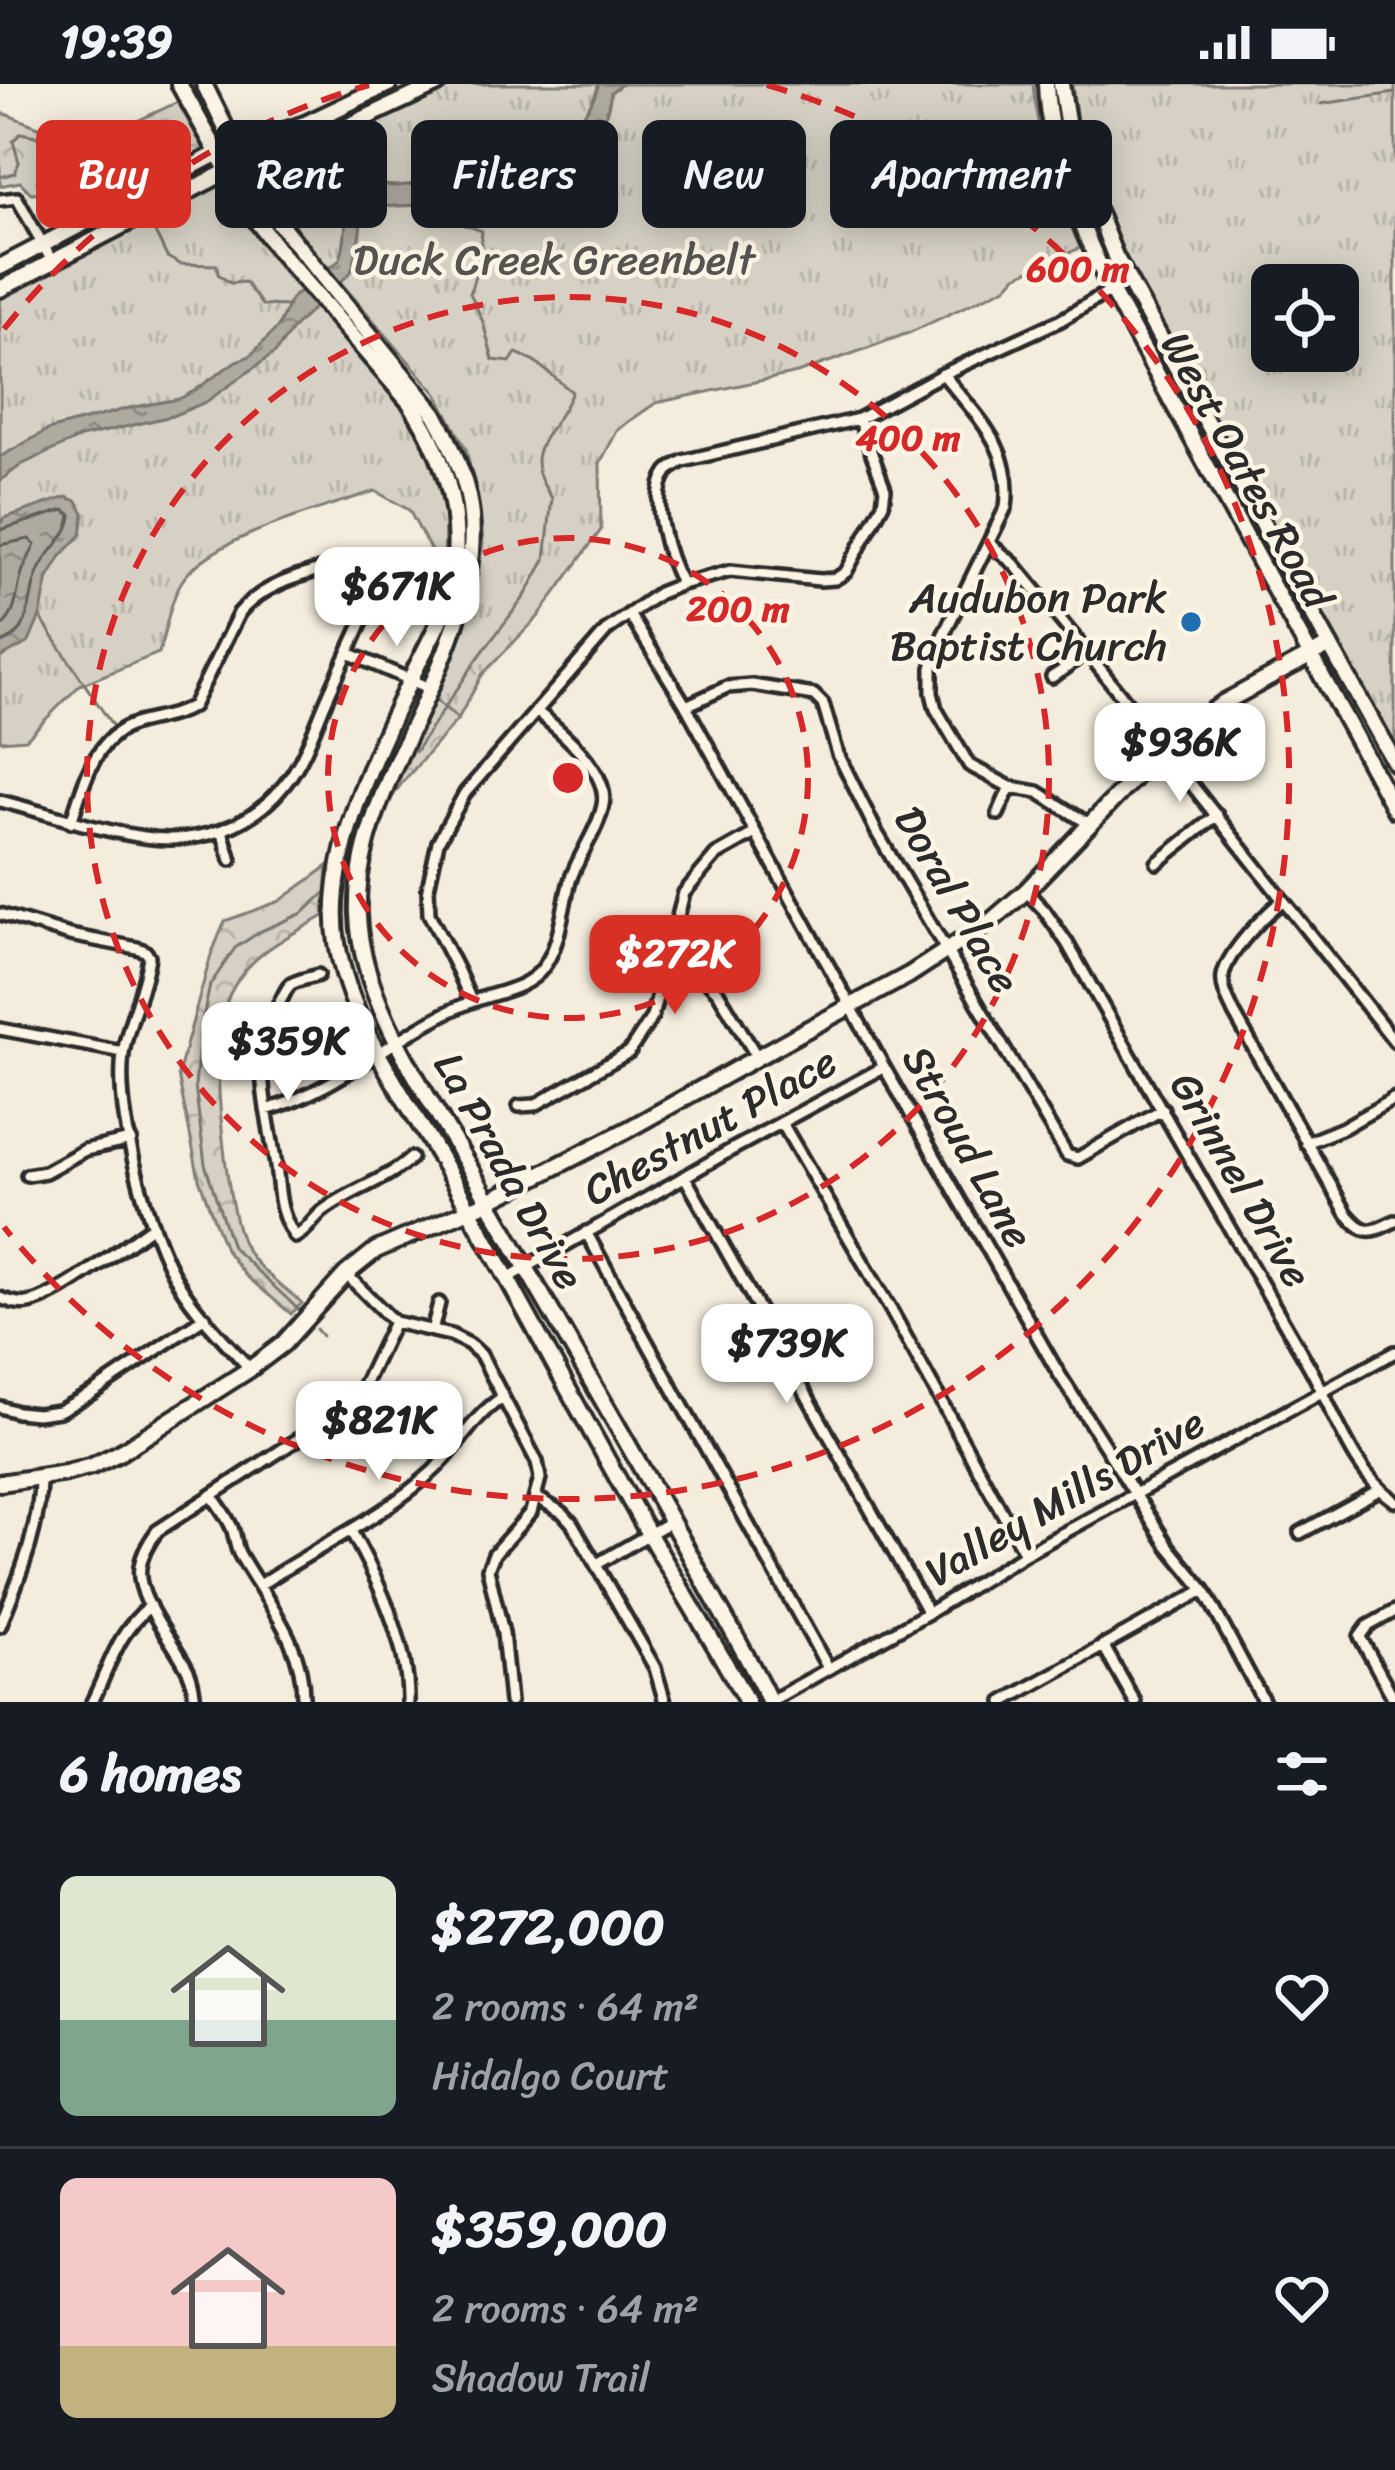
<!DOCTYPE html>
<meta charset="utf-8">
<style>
:root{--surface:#171b24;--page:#242831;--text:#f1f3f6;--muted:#9ea1a6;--line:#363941;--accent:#d93025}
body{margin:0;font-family:Sriracha,sans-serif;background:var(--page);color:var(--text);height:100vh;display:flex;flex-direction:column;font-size:45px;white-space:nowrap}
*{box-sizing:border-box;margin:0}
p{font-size:39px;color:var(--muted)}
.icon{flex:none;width:66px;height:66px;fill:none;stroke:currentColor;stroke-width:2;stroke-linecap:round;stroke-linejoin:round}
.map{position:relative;height:1618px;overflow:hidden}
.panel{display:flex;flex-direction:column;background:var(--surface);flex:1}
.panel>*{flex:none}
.top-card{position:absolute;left:36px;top:36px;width:1323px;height:108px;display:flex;gap:24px}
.buttons{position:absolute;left:1251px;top:180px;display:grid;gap:24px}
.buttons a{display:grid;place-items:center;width:108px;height:108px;border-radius:18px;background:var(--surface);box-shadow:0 6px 30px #0003;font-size:60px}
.price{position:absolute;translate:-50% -102px;padding:0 27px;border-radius:24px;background:#fff;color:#222;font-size:39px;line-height:78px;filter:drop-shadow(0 3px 6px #0008)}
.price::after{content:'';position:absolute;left:50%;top:72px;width:36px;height:27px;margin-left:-18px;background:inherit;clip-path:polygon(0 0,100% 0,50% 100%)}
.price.on{background:var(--accent);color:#fff}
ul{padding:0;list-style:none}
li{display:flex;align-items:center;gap:36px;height:300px;padding:0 60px}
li+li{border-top:3px solid var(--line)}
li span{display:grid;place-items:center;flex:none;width:336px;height:240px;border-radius:18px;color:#555}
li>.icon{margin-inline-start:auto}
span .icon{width:144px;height:144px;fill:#fffc;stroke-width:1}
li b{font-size:51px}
h2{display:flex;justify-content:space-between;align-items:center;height:144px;padding:0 60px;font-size:51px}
.tag{padding:0 42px;border-radius:18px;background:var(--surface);box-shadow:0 6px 30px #0003;font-size:42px;line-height:108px}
.tag.on{background:var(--accent);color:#fff}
.status{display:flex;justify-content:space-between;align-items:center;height:84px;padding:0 60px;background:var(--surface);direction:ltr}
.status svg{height:33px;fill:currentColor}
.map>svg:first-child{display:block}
.forest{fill:url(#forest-crowns);stroke:#807e78;stroke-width:3}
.park{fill:url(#park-tufts);stroke:#807e78;stroke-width:3;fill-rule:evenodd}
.water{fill:url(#water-ripples);stroke:#7a7771;stroke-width:3}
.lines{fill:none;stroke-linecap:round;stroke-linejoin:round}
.shore{stroke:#605e5a;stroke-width:3}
.stream{stroke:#7a7771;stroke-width:3}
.street-casing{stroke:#2b2b2b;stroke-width:18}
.secondary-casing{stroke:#2b2b2b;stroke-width:22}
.street{stroke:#fcf5e5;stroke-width:9}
.secondary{stroke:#fcf5e5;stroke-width:14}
.ring{fill:none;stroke:#d62828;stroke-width:6;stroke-dasharray:21 15}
.poi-dot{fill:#1f6fb2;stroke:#fcf5e5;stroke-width:4.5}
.labels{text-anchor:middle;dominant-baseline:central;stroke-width:9;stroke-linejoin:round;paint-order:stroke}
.park-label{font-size:42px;fill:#565451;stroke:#fcf5e5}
.street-label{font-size:42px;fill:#2b2b2b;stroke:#fcf5e5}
.poi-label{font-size:42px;fill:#2b2b2b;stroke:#fcf5e5;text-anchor:end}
.centre{fill:#d62828;stroke:#fcf5e5;stroke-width:6}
.ring-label{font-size:36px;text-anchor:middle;font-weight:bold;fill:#d62828;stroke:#fcf5e5;stroke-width:9;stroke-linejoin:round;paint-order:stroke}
</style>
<div class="status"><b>19:39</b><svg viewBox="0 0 49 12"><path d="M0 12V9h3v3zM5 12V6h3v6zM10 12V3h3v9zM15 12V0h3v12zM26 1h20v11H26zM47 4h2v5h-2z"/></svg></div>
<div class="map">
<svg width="1395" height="1618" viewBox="0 0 1395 1618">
<defs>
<pattern id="forest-crowns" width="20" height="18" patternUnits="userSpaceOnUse" patternTransform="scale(3)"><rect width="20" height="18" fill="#d6d1c4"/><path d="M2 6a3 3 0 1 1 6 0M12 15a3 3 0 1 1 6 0" fill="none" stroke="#b8b4a9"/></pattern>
<pattern id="park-tufts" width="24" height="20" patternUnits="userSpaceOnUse" patternTransform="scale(3)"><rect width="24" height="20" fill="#d6d1c4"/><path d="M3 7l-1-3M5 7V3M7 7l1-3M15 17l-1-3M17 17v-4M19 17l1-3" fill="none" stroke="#b8b4a9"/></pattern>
<pattern id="water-ripples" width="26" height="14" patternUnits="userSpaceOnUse" patternTransform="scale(3)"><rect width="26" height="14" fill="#afaaa0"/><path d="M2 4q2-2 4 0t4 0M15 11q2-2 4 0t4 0" fill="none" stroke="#8f8b83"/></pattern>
</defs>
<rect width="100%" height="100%" fill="#f4edde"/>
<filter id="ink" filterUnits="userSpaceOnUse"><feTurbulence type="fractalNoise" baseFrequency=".00833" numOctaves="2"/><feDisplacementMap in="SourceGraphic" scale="24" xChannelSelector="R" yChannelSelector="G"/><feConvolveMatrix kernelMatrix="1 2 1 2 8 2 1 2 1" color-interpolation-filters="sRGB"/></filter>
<g filter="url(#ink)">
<path class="forest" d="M178,18L204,65L202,68L77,131L63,107L31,109L20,98L0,102V28L41,44L111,49Z
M434,614L458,635L402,699L383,727Z
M328,782L324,832C291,851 250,869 232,906C226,917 220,937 219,950C214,988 227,1128 244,1161C256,1185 282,1201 302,1219L291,1230L245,1191L225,1165L199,1095L178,991L211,871L225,837L280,817Z"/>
<path class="park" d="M448,0H1033C1038,65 1056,105 1080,164L1016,192L1006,203L911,248L854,269L797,289L656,319L628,338L617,347L600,379L601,446L538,533L482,591L458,635L434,614L469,523L483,459L480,428L466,365L437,310L317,171L285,129L259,84Z
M1072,0H1395V670L1128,181L1086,81L1080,59ZM1272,201H1338V267H1272Z
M220,97L261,153L410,333L425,360L445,421L444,491L409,426L375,407C325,424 210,453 182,497C171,514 165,548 159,569L80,601L26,655L0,657V212L144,141Z"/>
<path class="water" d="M599,0H622L611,8C609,21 607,32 598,42C584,57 549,74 529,71C514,70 502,53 485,58C461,66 459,101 447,120L375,123L361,139L358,163L351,188L294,243L275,269L206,318L172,332L81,353L21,381L0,397V373L48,346L129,324L179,315L194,307L236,277L250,272L278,243L291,215L315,193L339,177C352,147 336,123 366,100L396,102L435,98C451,79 457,56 478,40L492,41L536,61C568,50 589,33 599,0Z
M66,413L77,417L84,429L81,451L61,472L48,494L40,532L29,558L0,574V441L4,434Z"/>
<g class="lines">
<path class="shore" d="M0,446L64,426L71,431C69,454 47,466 38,488C30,505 32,526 22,543C17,553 9,555 0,560
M0,461L29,455L35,461C31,470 25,479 22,489C16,508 18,531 0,543"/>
<path class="stream" d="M1321,20L1395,9
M0,93L15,89L19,78L13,57L21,49L35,52L49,61L54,78H67L76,67L82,64L111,92L125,98L128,102
M153,144L167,173L180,180L217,181L218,190L230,199L245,198L262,221L288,222
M40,533L114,644
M415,668L478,574L525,512L545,476L552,414C516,365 554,353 572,308C553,293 538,277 516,269L510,278L493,276L483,238L470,209L479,178L482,147L465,141L449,113
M299,1226L232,1163L205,1080L195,1002L200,949L210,901L235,864L261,847L303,829L327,807
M316,1245L322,1252"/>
<defs>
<path id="street" d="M0,116L17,114L53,179
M943,290C977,333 1014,364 1006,423L939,560L932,584V609L936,625L969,681L1010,703L1038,708L1089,740
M989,459L1014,480L1086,567L1395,958
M682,500C668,475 648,414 667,388C669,385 679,379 683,377L859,335L943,290L1061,236L1111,206
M629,530L686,622L884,983L1056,1285L1168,1462L1204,1506L1264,1618
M348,569L429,604
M1052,593L1066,584L1086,567
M686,622L727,603L752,601L814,611L823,620L838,670L877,749L1067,1071L1078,1074L1163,1025
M0,717C48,729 95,746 144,753C198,761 251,744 285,700C304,677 314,645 326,617C341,583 357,549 372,516C379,494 376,483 352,477C314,488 265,497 239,529L193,622C176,632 157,634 138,639C94,651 84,700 71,738
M998,730L1010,703
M222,747L231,776
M1157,779L1217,731
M1026,807L1044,826L1067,859C1146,1000 1227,1140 1308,1280C1334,1325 1351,1387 1395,1417
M1283,816C1265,831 1227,868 1223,892C1221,904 1229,918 1234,929L1347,1130C1366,1152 1370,1149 1395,1137
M0,830L70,851L137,864L145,867L149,872C145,905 128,936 123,970C115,1029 148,1149 179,1200C198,1231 226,1258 250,1285
M665,882L703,893L718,908L757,973
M318,891C310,894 297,896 291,900C286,904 284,911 281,916C247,966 268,1027 276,1082C280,1111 278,1127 295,1153C309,1146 312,1135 324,1126C352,1105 386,1097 411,1074
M471,917L458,887L429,830L428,804L438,758L465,709L608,545L659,509L682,500L730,487L820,496L835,495L846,488L883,420L885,405L859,335
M0,945L123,968
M519,1022L535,1021L629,968L652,933L684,809L716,771L755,749
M266,1026C340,1006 398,948 468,919C492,909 527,906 543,884C561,860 562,825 570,797C578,771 598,747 603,721C610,687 560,646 536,627
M782,1039L891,1226L1025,1470
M1306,1059L1343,1044L1395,1014
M27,1091L45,1088L85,1066L131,1056
M685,1093L928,1529
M586,1148L828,1584
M346,1190L394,1238L451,1251L469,1260L481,1271L537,1378L540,1394L531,1428L494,1470L488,1485L503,1549L510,1618
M506,1195L731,1066L884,983
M0,1214C9,1217 18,1221 28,1219C58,1214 125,1161 153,1142
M432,1247L439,1219
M0,1323L17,1328L37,1330L59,1327L92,1309L205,1233
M212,1412C219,1422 227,1432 232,1444C236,1454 235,1463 240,1471C267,1518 305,1561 303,1618
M536,1413L563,1429L572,1439L655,1584L665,1618
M351,1447C378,1496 409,1560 408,1618
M1300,1449L1379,1406
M597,1480L672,1437
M260,1501C317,1463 382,1434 433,1387C460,1363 470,1334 503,1313
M1395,1527L1368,1542L1360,1553L1395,1617
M0,1542C19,1493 40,1447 40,1394
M1103,1561L1135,1618
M92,1618C111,1580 116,1550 150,1522
M195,1618C194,1608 193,1598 189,1589C176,1559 135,1516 140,1483C142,1469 149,1458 157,1447L309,1348L347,1321L363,1303L394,1238
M769,1618L928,1529L1025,1470L1395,1268
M1003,1618L1204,1506"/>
<path id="secondary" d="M179,0L253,132L279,167L410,319C453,383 471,461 440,535C432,554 421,573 412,592C376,668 323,774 337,859C350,940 403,1009 443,1079C512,1201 577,1324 646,1445C679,1503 715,1559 747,1618
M204,0L262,118L435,330C452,361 468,396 471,432C479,520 425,612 391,690C372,736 356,780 358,831C361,918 428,1011 471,1086C549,1227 633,1364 709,1506C730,1543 752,1580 770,1618
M1046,0C1049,73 1080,141 1111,206L1395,726
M1061,0L1071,61L1115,172L1395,679
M0,183L216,70L305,40L389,0
M0,205L226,88L250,77L316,57L438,0
M0,1399L66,1389L92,1382L119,1369L250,1285L283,1260L346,1190L376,1166L481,1121L627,1046L806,946L909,891L990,838L1026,807L1163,664L1223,619L1330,561"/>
</defs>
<use href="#street" class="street-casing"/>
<use href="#secondary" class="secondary-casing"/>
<use href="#street" class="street"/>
<use href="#secondary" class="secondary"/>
</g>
</g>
<g class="ring">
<circle cx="568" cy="694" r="240"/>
<circle cx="568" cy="694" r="481"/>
<path d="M4 245A721 721 0 0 1 369 1M767 1A721 721 0 1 1 4 1143"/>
</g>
<circle class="poi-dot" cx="1191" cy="538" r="12"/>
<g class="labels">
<g class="park-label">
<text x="554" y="176">Duck Creek Greenbelt</text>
</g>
<g class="street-label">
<text transform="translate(1247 386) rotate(61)">West Oates Road</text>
<text transform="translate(957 816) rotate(60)">Doral Place</text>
<text transform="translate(710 1042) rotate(-29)">Chestnut Place</text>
<text transform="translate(968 1063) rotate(61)">Stroud Lane</text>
<text transform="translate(509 1087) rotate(61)">La Prada Drive</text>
<text transform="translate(1241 1096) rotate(60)">Grinnel Drive</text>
<text transform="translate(1065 1413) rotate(-30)">Valley Mills Drive</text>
</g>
<g class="poi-label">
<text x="1167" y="514">Audubon Park<tspan x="1167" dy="48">Baptist Church</tspan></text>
</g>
</g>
<circle cx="568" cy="694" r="18" class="centre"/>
<g class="ring-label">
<text x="1078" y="197">600 m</text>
<text x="908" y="366">400 m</text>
<text x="738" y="537">200 m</text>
</g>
</svg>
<div class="buttons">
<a><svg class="icon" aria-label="locate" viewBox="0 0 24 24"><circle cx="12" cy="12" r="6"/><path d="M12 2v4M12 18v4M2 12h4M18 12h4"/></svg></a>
</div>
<b class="price" style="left:397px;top:565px">$671K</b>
<b class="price" style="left:1180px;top:721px">$936K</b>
<b class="price on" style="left:675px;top:933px">$272K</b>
<b class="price" style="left:288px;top:1020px">$359K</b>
<b class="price" style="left:787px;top:1322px">$739K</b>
<b class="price" style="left:379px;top:1399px">$821K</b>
<div class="top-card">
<a class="tag on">Buy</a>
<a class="tag">Rent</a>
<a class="tag">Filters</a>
<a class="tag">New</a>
<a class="tag">Apartment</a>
</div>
</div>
<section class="panel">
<h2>6 homes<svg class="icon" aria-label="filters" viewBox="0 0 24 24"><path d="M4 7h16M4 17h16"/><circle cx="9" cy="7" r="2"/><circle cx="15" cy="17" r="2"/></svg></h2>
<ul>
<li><span style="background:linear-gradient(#dfe7d0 60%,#7fa58c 0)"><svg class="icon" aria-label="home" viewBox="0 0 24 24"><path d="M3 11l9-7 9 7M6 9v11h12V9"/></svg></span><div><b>$272,000</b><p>2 rooms · 64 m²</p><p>Hidalgo Court</p></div><svg class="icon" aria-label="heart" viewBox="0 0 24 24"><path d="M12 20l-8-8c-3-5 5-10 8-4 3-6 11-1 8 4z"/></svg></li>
<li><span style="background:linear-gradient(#f6c9c9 70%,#c2b280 0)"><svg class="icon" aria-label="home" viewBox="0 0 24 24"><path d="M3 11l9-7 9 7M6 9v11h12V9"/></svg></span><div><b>$359,000</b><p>2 rooms · 64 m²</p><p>Shadow Trail</p></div><svg class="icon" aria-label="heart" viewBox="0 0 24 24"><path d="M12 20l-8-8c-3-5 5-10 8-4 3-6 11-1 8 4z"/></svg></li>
</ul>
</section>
